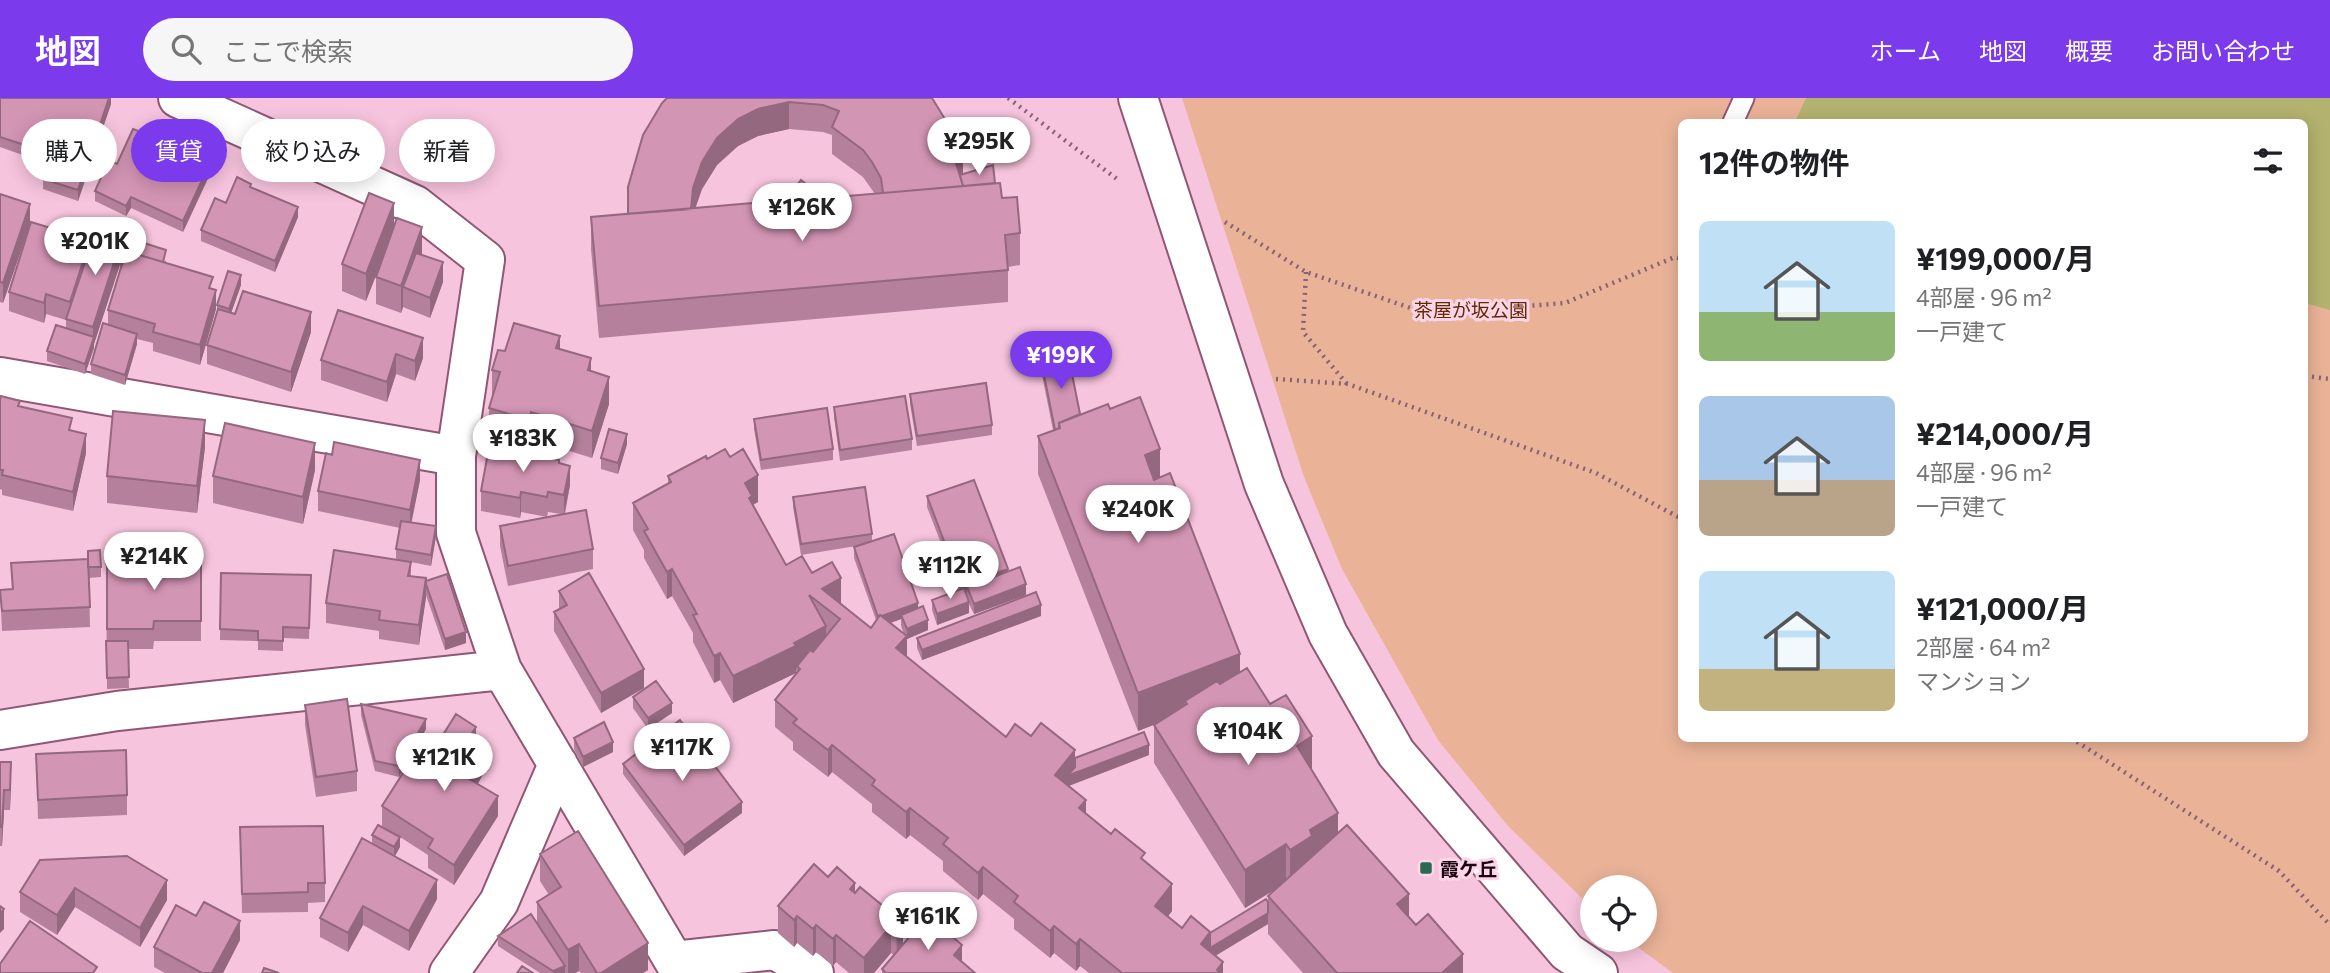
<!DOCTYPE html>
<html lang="ja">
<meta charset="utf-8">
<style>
:root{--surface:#fff;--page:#f6f6f6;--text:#202124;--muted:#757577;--accent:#7c3aed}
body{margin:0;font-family:Commissioner,"Noto Sans JP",sans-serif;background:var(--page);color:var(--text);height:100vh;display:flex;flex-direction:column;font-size:26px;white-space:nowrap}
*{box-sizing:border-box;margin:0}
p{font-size:23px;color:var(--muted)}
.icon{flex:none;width:38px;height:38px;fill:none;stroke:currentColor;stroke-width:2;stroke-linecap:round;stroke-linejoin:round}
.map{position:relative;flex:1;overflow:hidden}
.details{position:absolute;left:1678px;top:21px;width:630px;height:623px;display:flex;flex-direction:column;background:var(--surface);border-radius:10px;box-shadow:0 4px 18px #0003}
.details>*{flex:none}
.top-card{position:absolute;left:21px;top:21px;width:665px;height:63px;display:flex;gap:14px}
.buttons{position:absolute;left:1580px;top:777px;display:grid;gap:14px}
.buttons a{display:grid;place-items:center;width:77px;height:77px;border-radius:50%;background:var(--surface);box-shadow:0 4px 18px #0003;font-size:35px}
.price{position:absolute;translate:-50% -60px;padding:0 16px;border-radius:24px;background:#fff;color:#222;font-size:23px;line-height:46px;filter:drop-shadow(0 2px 4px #0008)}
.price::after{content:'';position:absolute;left:50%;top:42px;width:21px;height:16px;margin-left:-10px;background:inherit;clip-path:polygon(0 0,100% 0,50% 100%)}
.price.on{background:var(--accent);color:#fff}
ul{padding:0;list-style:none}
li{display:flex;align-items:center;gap:21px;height:175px;padding:0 21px}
li span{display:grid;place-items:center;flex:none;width:196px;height:140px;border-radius:10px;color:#555}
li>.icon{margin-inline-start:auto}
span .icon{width:84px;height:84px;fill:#fffc;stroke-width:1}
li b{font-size:30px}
h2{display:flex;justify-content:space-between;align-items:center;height:84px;padding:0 21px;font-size:30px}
.pill{padding:0 24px;border-radius:32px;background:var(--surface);box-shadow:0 4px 18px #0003;font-size:24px;line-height:63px}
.pill.on{background:var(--accent);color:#fff}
header{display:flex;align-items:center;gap:42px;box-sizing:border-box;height:98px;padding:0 35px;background:var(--accent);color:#fff}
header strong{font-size:33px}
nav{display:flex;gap:38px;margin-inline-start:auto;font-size:24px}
.search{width:490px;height:63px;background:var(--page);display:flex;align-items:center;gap:18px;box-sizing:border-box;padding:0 24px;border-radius:38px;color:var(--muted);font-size:26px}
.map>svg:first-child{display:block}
.green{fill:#eab398;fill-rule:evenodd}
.water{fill:#b3b26f}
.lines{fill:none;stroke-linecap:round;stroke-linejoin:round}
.service-casing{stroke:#905775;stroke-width:23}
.minor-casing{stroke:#905775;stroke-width:42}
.tertiary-casing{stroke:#905775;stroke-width:42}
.path{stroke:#866374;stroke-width:4.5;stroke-dasharray:2 5;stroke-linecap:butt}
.service{stroke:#fff;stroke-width:19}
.minor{stroke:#fff;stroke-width:38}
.tertiary{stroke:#fff;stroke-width:38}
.wall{fill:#b5809b;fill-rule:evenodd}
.shaded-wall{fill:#94687e}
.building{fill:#d395b4;stroke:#94687e;stroke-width:2}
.poi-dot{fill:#2b6853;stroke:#fdd5e8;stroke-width:2.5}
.labels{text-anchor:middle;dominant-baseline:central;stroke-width:6;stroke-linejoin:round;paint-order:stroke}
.park-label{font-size:19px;fill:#622902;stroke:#fdd5e8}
.poi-label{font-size:19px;font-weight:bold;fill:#190510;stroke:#fdd5e8;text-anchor:start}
</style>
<header>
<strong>地図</strong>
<div class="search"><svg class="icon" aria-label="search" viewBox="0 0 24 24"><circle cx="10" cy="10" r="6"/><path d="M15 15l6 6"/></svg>ここで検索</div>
<nav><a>ホーム</a><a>地図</a><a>概要</a><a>お問い合わせ</a></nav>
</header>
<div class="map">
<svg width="2330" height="875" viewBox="0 0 2330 875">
<rect width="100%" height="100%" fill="#f7c4dd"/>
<path class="green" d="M1182,0H2330V875H1673L1628,842H1645V789H1592V810L1508,728L1438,642L1342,471L1304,379ZM1682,24H2305V640H1682Z"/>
<path class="water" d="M1806,0H2330V212L2305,205V24H1795Z"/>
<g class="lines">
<defs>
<path id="service" d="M1733,24L1744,0"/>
<path id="minor" d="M178,0L415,107L485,162L456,358V435L502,572L681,875
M0,279L456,358
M0,632L117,613L502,572
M674,863L775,852L814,875
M449,875L499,804L558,666"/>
<path id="tertiary" d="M1138,0L1264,386L1328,536L1396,655L1567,854L1598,875"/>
</defs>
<use href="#service" class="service-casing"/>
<use href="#minor" class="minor-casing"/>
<use href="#tertiary" class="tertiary-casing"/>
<path class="path" d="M1008,0L1117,81
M1225,124L1306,174L1428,216L1565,205L1675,159L1682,161
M1306,174L1303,234L1347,286
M2305,278L2330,281
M1276,281L1348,286L1596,375L1682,421
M2071,640L2279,773L2330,827"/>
<use href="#service" class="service"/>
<use href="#minor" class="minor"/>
<use href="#tertiary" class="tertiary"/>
</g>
<path class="wall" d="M0,0H111V6L78,103L43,91V81L48,66L0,49Z
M932,0L963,76L995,85L1002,100L1020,135V167L1008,169V204L599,240L591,151V119L628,116L662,5ZM789,31L823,34L832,37V56L863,79L875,96L695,110L702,91L717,67L738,48L758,38Z
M178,51L210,76L183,134L131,110L126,118L95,103V93L117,66Z
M251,89L298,119L275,174L201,143V132L226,105Z
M0,96L30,126L3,205L0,204Z
M394,130L422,157L443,184L430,220L403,209L401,215L376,206V179L386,150L366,203L342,193V166Z
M90,151L166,163V165L213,191L216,211L200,267L153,253V245L137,241V246L125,287L91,276V266L108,227V212L120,174V167L94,246V250L85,276L47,263V253L66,230V222L46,216L44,225L9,213V194Z
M241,187L231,215L311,234L291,294L207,266V247L217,215V207Z
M338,212L423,260L415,283L396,276L387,304L321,282V262Z
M560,251L591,274L609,306L592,360L531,341L529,349L489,337V310L492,299V272L505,253Z
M1042,267L1080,316L1110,311L1160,379L1240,574L1312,673L1338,735L1416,827L1463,875H1303L1268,836V826L1215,858L1223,875H1089L1080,868L1076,873L1054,855L1050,860L1014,831V821L983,796L978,802L943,773V763L910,737L906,741L872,714V706L832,674L828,679L793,652V644L775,629V602L797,575V571L796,575L733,605L720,582L714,585L693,544V535L672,498L667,501L644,460V452L633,432V405L668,386V378L707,361L758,404L753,407L786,467L812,475L841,506L871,530L876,522L854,460V449L856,448L801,457L793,409V399L872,436V443L918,510L928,532L907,541V559L1006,639L1031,638L1075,660L1149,657L1069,688L1086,716L1145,764L1172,813L1168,818L1182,830L1210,835L1268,804V798L1276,791L1245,810L1154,665V627L1157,625L1138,633L1038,376V338L1053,332L1042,277ZM901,521V528L904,536L891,525Z
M910,296L992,327V337L917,348L910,306Z
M0,302L20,308L72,332L86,355L73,413L2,397V392L0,391Z
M834,309L912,341V352L840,363L834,319Z
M754,321L833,351V362L761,372L754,331Z
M627,346L618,376L601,371V360Z
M205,349L197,415L107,405V378Z
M559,365L570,387L565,416L593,451V471L508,488L500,448V428L561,416L548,414L547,419L521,414L520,420L481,413V393Z
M315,372L303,426L213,405V378Z
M420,382L411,424L436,438L431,468L411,464V478L426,483L466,545L445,552L426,497L419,547L379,541V533L326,525V505L396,461V451L400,430L318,413V393Z
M927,398L1008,474L1026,497L974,516L969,506V515L937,527L932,512V502L959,492L927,409Z
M201,458V543H154L153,551H128L129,590L107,591L106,466H145Z
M11,465L101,469V479L89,480L90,529L2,533L0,492L12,491Z
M221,475L311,477L309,541L283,540V553L258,552V543L220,542Z
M559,493L644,590L601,615L554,533V514L559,511Z
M1041,518L922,562L917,550V540Z
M633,599L672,615L648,631L633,610Z
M361,606L426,631L399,679L375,673L361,617Z
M305,607L357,673V693L316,699L305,627Z
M574,640L613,654L583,669L574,651Z
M476,648L474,651L483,676L478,686L498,718L454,787L428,770V757L400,739V749L394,758L437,801L409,853L363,827L348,854L320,839V820L372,746V737L393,735L382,728V708L428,661Z
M36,656L127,697V717L38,721Z
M0,664L11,684L10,712H4L2,748H0Z
M623,666L742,715L684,758L623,676Z
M240,729L325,785V804L308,805V814L242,815Z
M540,756L648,872L643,875H581L579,873L575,875H565V874V875H540L498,848V838L537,825V804L549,797L540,783Z
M40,762L167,802L140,849L75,809L57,837L20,814V794Z
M828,779L855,795L908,832L903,838V847L962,864L975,875H882V871L894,857L891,855L874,875H849L836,864L833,868L816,854L813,858L797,845L794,849L778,835V808Z
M240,842L223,875H165L154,869V849Z"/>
<path class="shaded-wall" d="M109,0H111V6L78,103V92Z
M789,4V31L758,38L738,48L717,67L702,91L693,117L691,116L693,90L702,64L717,40L738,21L758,11Z
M963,60V87L955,62Z
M210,65V76L183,134V123Z
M131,99V110L126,118V108Z
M394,105V132L366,203V176Z
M30,106V126L3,205V185Z
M298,109V119L275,174V163Z
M422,129V156L410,192L403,189V209L401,215V188Z
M123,137V157L94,246V250L85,276V266L93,242V229Z
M90,142V162L70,223V204Z
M443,164V184L430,220V200Z
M241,177V187L229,221V211Z
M216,192V211L200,267V247Z
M46,196V216L44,225V205Z
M311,214V234L291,294V274Z
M137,236V246L125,287V277Z
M560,238V265L556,250Z
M423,240V260L415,283V263Z
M396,256V276L387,304V284Z
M591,260V287L588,272Z
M609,279V306L592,360V333Z
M531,314V341L529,349V322Z
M205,322V349L197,415V388Z
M86,336V355L73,413V394Z
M627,336V346L618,376V365Z
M315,345V372L303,426V399Z
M1160,351V389L1145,395V357Z
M420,362V382L410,432V412Z
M570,368V387L564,417V397Z
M758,377V404L752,407L745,385Z
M521,394V414L520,420V400Z
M436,428V438L431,468V457Z
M672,471V498L667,501V474Z
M1008,471V482L967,489V497L961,499V488Z
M426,480V500L419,547V527Z
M841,480V507L822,491Z
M1026,486V497L974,516V506Z
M969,504V515L937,527V516Z
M918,505V515L901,517V521L878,529V519Z
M1041,507V518L922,562V552Z
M928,522V532L907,541V531Z
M826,528V554L797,568L796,575L733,605V578Z
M466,534V545L445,552V541Z
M907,538V565L896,550Z
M720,555V582L714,585V558Z
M1240,556V593L1187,606L1185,603V615L1138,633V595Z
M644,571V590L601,615V595Z
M672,605V615L648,631V620Z
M426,621V631L399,679V668Z
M476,629V648L465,665V646Z
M1312,638V676L1297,648Z
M613,644V654L583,669V659Z
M832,647V674L828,679V652Z
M1149,647V657L1068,688L1055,677L1075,652V675Z
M483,657V676L469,700V681Z
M11,664V684L10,712V692Z
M4,692V712L2,748V729Z
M498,698V718L454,787V767Z
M1086,702V729L1079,710Z
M742,704V715L684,758V747Z
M910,710V737L906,741V714Z
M1338,715V753L1290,790V752L1310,732Z
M400,739V749L394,760V749Z
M1286,746V784L1245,810V772Z
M983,769V796L978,802V775Z
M167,782V802L140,849V830Z
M437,782V801L409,853V833Z
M855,785V812L850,791Z
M1172,786V813L1155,835V808Z
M75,790V809L57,837V817Z
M1409,796V834L1397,806Z
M908,805V832L903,838V853L897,860L896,820Z
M363,808V827L348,854V835Z
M4,811V831L0,835V816Z
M1268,815V826L1210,861L1201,846L1210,834V850Z
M797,818V845L794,849V822Z
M240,823V842L223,875H212Z
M816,827V854L813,858V831Z
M891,828V855L874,875H864V860Z
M1054,828V855L1050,860V833Z
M836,837V864L833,868V841Z
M1080,841V868L1076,873V846Z
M648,845V872L643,875H601Z
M579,846V873L575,875H568V852Z
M962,847V874L954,857Z
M1463,856V875H1442Z
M1223,864V875H1217V872Z
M565,868V875H553V873Z"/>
<path class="building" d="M0,0H109L78,92L43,81L52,56L0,39Z
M667,0H932L951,31L963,60L955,62L963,88L883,95L881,80L872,64L863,52L832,29L839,13L823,7L789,4L758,11L738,21L717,40L702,64L693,90L691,111L628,116V89L643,37L662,5Z
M148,27L178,41L175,49L210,65L183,123L131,99L126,108L95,93L109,62L117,66L133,31L144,35Z
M993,67L995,85L963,88L960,77Z
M237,79L251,86L250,89L298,109L275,163L201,132L215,100L226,105Z
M801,82L824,100L1000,85L1002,100L1017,99L1020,135L1005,137L1008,172L599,208L591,119L786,102Z
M369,95L394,105L366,176L342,166Z
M0,96L30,106L3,185L0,184Z
M397,120L422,129L401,188L376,179Z
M31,124L90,142L70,204L46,196L44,205L9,194Z
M97,129L123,137L93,229L66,221Z
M128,140L166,152L163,164L126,153L122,167L120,166Z
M126,153L213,179L209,190L216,192L200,247L153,234L155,226L108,212Z
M416,155L443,164L430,200L403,189Z
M228,173L241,177L229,211L217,207Z
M243,193L311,214L291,274L207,247L218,211L235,216Z
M338,212L423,240L415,263L396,256L387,284L321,262Z
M103,225L137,236L125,277L91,266Z
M514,225L560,238L556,250L591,260L588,272L609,279L592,333L531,314L529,322L489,310L500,274L492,272L498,252L505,253Z
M56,227L94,239L85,266L47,253Z
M1069,261L1080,316L1059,325V330L1055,332L1042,267Z
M986,285L992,327L917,338L910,296Z
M1,298L20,303L18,308L72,320L69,332L86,336L73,394L2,377L3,372H0V302Z
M905,298L912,341L840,352L834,309Z
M1140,299L1160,351L1145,357L1154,382L1170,375L1240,556L1138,595L1038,338L1060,330L1059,325L1108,306L1110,311Z
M827,310L833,351L761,362L754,321Z
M113,313L205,322L197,388L107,378Z
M225,325L315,345L303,399L213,378Z
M609,331L627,336L618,365L601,360Z
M334,344L420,362L410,412L318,393L326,355L332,357Z
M489,349L559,362V365L570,368L564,397L548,394L547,399L521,394L520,400L481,393Z
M725,351L730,359L743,351L758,377L745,385L752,398L749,400L786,467L802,458L812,475L832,464L841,480L822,491L871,530L880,517L907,538L896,550L1006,639L1015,626L1031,638L1041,625L1075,652L1055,677L1086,702L1079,710L1111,736L1115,731L1145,755L1141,760L1172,786L1155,808L1182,830L1191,818L1210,834L1201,846L1223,864L1217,872L1220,875H1122L1080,841L1076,846L1054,828L1050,833L1014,804L1018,798L983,769L978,775L943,746L948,740L910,710L906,714L872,687L875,682L832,647L828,652L793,625L797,621L775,602L800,571L797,568L810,552L813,554L840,521L809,497L826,528L794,545L796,548L733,578L720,555L714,558L693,517L697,516L672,471L667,474L644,433L648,431L633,405L671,384L668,378L706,358L707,361Z
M974,382L1008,471L961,488L927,398Z
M865,389L872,436L801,446L793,399Z
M586,412L593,451L508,468L500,428Z
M401,423L436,428L431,457L396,451Z
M894,436L918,505L882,518L880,517L878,519L854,449Z
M107,449H124L123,465L106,466Z
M100,452L101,469H88V453Z
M334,452L411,464L408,478L426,480L419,527L379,522L380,513L326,505Z
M146,458H201V523H154L153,531H107V465L145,466Z
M88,461L90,509L2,513L0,492L13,491L11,465Z
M1020,469L1026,486L974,506L967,489Z
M221,475L311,477L309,530L283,529V543L258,542V533L220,531Z
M589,475L644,571L601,595L554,514L567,507L559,493Z
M447,476L466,534L445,541L426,486V483Z
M964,490L969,504L937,516L932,502Z
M1036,494L1041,507L922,552L917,540Z
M923,508L928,522L907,531L901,517Z
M106,543H128L129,579L107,580Z
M1247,570L1270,606L1286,597L1312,638L1297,648L1338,715L1310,732L1312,738L1290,752L1286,746L1245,772L1154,627L1187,606L1185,603L1217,583L1220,586Z
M656,583L672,605L648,620L633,599Z
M347,601L357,673L316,679L305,607Z
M361,606L426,621L399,668L375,663Z
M456,616L476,629L465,646L483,657L469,681L498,698L454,767L428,750L433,741L382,708L417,653L428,661Z
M680,622L742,704L684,747L623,666Z
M604,624L613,644L583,659L574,640Z
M1144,634L1149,647L1067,678L1075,669V660Z
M126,652L127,697L38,702L36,656Z
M0,664H11L10,692H4L2,729H0Z
M378,727L400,739L394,749L372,737Z
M1347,727L1409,796L1397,806L1416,827L1428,816L1463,856L1442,875H1337L1268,798Z
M323,728L325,785H308V794L242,796L240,729Z
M578,733L648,845L601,875H597L579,846L568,852L537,804L561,789L540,756Z
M362,740L437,782L409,833L363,808L348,835L320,820Z
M127,758L167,782L140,830L75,790L57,817L20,794L40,762Z
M814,766L828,779L837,769L855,785L850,791L855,795L860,789L888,812L900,798L908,805L896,820L903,826L897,833L891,828L864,860L836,837L833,841L816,827L813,831L797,818L794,822L778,808Z
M1266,801L1268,804V815L1210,850V835Z
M204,804L240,823L212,875H202L154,849L176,807L196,818Z
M0,808L4,811L0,816Z
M531,816L565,868L553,873L498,838Z
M928,817L962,847L954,857L975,875H886L882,871Z
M30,823L97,869L93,875H0V866Z
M522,868L533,875H517Z
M264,870L279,875H262Z"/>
<rect class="poi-dot" x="1419" y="763" width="14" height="14" rx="3.5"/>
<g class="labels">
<g class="park-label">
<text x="1471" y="211">茶屋が坂公園</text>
</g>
<g class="poi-label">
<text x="1440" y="770">霞ケ丘</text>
</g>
</g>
</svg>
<div class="buttons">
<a><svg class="icon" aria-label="locate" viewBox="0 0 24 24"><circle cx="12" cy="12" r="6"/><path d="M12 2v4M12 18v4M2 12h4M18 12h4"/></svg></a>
</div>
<b class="price" style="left:979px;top:79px">¥295K</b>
<b class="price" style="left:802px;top:145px">¥126K</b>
<b class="price" style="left:95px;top:179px">¥201K</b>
<b class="price on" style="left:1061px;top:293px">¥199K</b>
<b class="price" style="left:523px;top:376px">¥183K</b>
<b class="price" style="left:1138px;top:447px">¥240K</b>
<b class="price" style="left:154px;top:494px">¥214K</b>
<b class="price" style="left:950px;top:503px">¥112K</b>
<b class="price" style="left:1248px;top:669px">¥104K</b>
<b class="price" style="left:682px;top:685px">¥117K</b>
<b class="price" style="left:444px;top:695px">¥121K</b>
<b class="price" style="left:928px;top:854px">¥161K</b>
<div class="top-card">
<a class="pill">購入</a>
<a class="pill on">賃貸</a>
<a class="pill">絞り込み</a>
<a class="pill">新着</a>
</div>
<section class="details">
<h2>12件の物件<svg class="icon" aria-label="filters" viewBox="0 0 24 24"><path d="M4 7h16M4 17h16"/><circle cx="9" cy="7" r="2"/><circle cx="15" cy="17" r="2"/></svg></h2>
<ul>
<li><span style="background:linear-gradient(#bfe0f5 65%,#8fb573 0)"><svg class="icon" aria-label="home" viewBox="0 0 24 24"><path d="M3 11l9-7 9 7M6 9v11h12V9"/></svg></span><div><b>¥199,000/月</b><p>4部屋 · 96 m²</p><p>一戸建て</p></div></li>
<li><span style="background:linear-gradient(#a9c7e8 60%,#b9a48a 0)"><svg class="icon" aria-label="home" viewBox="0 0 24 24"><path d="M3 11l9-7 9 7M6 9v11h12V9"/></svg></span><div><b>¥214,000/月</b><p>4部屋 · 96 m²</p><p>一戸建て</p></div></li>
<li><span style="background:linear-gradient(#bfe0f5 70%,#c2b280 0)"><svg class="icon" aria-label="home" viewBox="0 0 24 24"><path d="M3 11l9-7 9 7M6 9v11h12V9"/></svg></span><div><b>¥121,000/月</b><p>2部屋 · 64 m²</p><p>マンション</p></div></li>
</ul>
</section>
</div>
